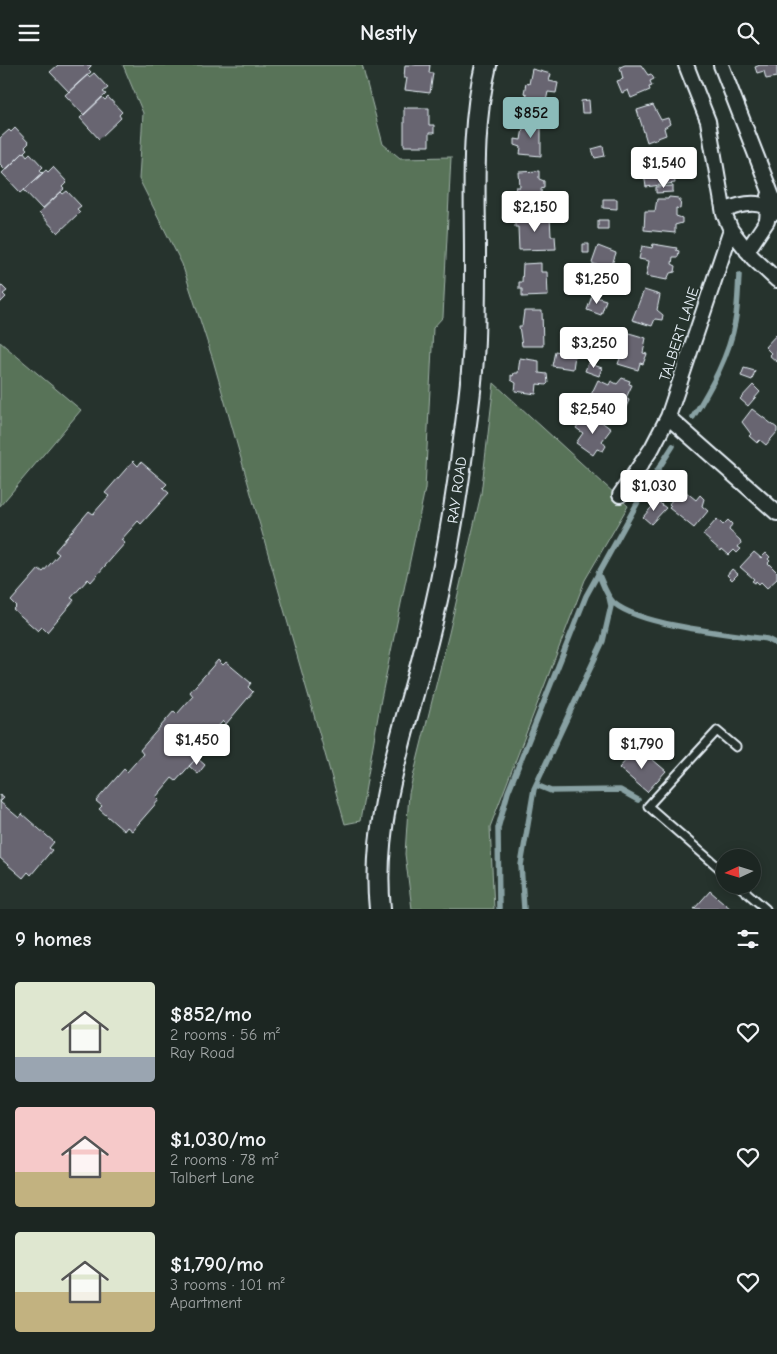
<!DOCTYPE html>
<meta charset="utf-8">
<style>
:root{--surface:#1c2622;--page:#29322f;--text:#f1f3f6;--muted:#a0a5a5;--line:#3a4340;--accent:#8bbbb9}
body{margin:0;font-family:"Comic Neue",sans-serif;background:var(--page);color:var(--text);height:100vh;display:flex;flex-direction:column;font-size:19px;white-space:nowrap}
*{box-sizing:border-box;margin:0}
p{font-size:16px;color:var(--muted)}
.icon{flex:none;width:28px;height:28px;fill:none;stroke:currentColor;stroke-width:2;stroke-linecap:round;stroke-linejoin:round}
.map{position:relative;height:844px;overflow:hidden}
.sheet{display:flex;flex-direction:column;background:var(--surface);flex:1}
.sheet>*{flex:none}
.needle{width:32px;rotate:266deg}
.tools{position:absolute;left:716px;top:784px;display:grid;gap:10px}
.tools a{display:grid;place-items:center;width:45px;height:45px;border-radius:50%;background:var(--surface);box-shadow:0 2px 12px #0003,0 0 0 1px var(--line);font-size:25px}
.price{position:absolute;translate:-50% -42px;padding:0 11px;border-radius:5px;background:#fff;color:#222;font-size:16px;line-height:32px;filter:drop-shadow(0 1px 2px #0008)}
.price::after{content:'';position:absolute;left:50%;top:30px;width:15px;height:11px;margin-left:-8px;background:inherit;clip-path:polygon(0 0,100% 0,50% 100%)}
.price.current{background:var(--accent);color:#111}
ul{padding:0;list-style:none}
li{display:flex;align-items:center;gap:15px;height:125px;padding:0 15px}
li span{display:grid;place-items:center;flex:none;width:140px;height:100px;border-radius:5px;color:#555}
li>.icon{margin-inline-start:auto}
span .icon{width:60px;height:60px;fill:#fffc;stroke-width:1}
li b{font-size:21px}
h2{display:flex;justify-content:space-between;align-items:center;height:60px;padding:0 15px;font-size:21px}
header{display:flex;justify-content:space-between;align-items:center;height:65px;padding:0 15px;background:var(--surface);font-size:22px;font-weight:800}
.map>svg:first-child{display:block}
.green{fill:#587359;stroke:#a0b2a8}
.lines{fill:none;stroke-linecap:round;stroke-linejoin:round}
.stream{stroke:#88a1a3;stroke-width:5.5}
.building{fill:#676571;stroke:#e8f1f8}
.lane-casing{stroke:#e8f1f8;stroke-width:11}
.street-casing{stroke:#e8f1f8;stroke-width:18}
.secondary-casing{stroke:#e8f1f8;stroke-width:24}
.lane{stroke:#26332d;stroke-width:7}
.street{stroke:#26332d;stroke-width:14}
.secondary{stroke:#26332d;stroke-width:20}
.labels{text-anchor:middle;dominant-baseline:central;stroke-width:4;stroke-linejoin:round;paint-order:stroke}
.street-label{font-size:15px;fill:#e8f1f8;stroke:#26332d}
</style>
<header><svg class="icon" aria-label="menu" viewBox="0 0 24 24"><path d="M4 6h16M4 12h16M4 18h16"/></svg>Nestly<svg class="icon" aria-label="search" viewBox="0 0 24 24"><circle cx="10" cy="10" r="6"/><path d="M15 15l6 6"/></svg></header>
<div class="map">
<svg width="777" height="844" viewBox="0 0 777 844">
<rect width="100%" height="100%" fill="#26332d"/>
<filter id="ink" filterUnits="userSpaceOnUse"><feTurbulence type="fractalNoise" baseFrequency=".02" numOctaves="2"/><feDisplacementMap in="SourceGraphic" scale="10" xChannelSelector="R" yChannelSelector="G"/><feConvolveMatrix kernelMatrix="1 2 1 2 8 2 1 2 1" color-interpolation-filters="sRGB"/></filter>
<g filter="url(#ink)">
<path class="green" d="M123,0H362L383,79L400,93L451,92L443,252L433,263L425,424L381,634L360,756L345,759L213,295L182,199L139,114L143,48Z
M0,277L81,345L0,441Z
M494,318L628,441L585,515L490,762L494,844H412L405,789L409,728L449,568L481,429Z"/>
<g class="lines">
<path class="stream" d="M693,352C711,323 729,291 735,257C738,242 738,226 739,210
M598,508C603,518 606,531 614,538C642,561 730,569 767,574L777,579
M536,720L551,726L620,725L638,735
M499,844L498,763L508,727L586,531L644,426L673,381
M524,844L521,800L534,724L603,576L611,541L609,532"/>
</g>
<path class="building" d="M58,0H91V1L88,4L91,7L69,27L50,7Z
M405,0H430L429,8H433L430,28L405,25L407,13H404Z
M625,0H641L648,10L651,9L654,14L650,16L652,21L649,22L650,25L631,33L628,25L622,28L617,16L623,14L620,2Z
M760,0H777V12L766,14L764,6L757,8L755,2Z
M532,4L551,9L549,16L558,18L556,28L548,27L545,41L525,36L527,29L524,28L526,18L529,19Z
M94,8L108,23L103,27L106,29L84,50L65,30L87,10L89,12Z
M102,32L105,35L108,32L122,47L119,50L121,53L99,74L80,53Z
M589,35L590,48H582L581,36Z
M653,40L661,55L668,53L670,59L664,63L666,70L647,77L637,45Z
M404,43H429V60H434V68H429V81H404Z
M524,57L541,58V91L520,89L521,82L515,80V74L521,75Z
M15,63L29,78L25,82L27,84L6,105L0,99V73L9,65L11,67Z
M603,81L605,91L595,93L592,84Z
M668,85L673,102L679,101L680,107L674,108L675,118L646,122L644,108L653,107L651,87Z
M24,87L27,91L30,88L43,102L40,105L43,108L21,128L2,108Z
M53,102L67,117L62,122L64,124L42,144L24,125L46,105L48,107Z
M539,106V114L544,116V122L541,123L542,139L521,140L520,132L514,130L516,122H520L519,107Z
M673,121V127L656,128V122Z
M67,126L81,141L77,144L80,147L58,168L39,148L61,127L63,129Z
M669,132L679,133L678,135H681L680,144L676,143V151L682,153V158L675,160V168L644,165L645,146H655L657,134H668Z
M603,134H617V144L603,143Z
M550,151L551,171H555L556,184L519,185L518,162H515V153Z
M598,155H608V164H598Z
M583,179H589V188H583Z
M653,179L677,183L676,185L679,186L678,192H673L672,199L676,201L675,207L670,208L667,215L646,211L649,196L639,194L642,181L652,183Z
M598,181L616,188L610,205L592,198Z
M541,198V207H547L548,231L522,232V224H519V217H522L523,199Z
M0,219L7,226L3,229L6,232L0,238Z
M644,225L660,230L657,245L663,250L662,255L655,254L652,261L632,255Z
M592,231L606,235L601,250L587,245Z
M524,246H542L543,281H522L519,261H522Z
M629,268L646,273L643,288L647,289L643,299L640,298L638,305L618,299Z
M777,269V297L769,290L771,288L765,282Z
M555,286L575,290L573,304L552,301Z
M520,293L539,296V308L547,309L548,318L546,320L537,319L536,329L515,326L516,318L511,315V310L513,311L514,308H518Z
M588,298L602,303L599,311L585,306Z
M744,303L755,306L752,315L741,311Z
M622,313L630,316L629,319L632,320L626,333L629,335L626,342L622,340L618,347L589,334L598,315L609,320L611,316L617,319Z
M753,320L760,327L748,341L740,334Z
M752,344L777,363V367L766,380L760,375L757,378L749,371L751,369L742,357Z
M595,352L611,364L602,376L606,381L603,386L597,384L593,390L576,378L583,368L576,363L582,354L589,360Z
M133,396L138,401L141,397L167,419L163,423L169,428L141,459L138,456L121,475L125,478L91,517L88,514L71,533L74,535L47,567L42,562L38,566L13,544L16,541L11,536L39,504L43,507L59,489L55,486L89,446L93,449L109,431L105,428Z
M681,423L696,435L700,430L704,434L702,441L708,446L694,463L669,443L671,441L669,439Z
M657,436L666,443L651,459L643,452Z
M717,454L723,460L728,455L732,459L729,465L740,475L741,478L738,482L741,484L737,488L734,485L729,490L722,484L721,486L703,470Z
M754,487L761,493L766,488L770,492L768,494L770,496L768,498L777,507V514L767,523L761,517L759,519L756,516L755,518L752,516L754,514L740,502Z
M732,504L738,509L732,515L727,510Z
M218,595L223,600L226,597L251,618L248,622L253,627L226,659L223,656L206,675L210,678L176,716L172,713L156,732L159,735L132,766L127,762L124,766L99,744L102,741L96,736L124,704L127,707L143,689L140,685L174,646L177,649L193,631L190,627Z
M638,682L666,706L647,727L619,703Z
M197,693L205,700L198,709L189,701Z
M0,730L4,733L0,737L19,753L22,749L54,777L49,783L52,785L31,810L28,807L23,813L0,793Z
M710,826L731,844H694Z"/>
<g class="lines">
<defs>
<path id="lane" d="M725,808L648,741L717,666L736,682
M738,820L766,844"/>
<path id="street" d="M686,0L708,56L724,149L731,165L753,193L777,215
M721,0L777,144
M724,146C740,139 761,133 775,148
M747,186L767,156L769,131
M668,352L777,448
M620,430L652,383L668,352L731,165"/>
<path id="secondary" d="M380,844C371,760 401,676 422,596C441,526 454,453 463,381C468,346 473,309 474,274C475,245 475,217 475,188C475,125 471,62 486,0"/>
</defs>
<use href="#lane" class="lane-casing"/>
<use href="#street" class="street-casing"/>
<use href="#secondary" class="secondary-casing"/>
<use href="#lane" class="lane"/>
<use href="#street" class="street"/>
<use href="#secondary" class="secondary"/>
</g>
</g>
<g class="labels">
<g class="street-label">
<text transform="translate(679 269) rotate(-72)">TALBERT LANE</text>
<text transform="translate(457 425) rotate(-82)">RAY ROAD</text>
</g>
</g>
</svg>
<div class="tools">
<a><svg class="needle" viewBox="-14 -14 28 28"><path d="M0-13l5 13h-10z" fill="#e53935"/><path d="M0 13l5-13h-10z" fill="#a0a5a5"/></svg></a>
</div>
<b class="price current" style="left:531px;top:74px">$852</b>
<b class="price" style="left:664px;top:124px">$1,540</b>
<b class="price" style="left:535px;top:168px">$2,150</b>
<b class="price" style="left:597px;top:240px">$1,250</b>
<b class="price" style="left:594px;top:304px">$3,250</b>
<b class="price" style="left:593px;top:370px">$2,540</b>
<b class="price" style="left:654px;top:447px">$1,030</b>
<b class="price" style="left:197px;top:701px">$1,450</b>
<b class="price" style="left:642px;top:705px">$1,790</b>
</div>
<section class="sheet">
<h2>9 homes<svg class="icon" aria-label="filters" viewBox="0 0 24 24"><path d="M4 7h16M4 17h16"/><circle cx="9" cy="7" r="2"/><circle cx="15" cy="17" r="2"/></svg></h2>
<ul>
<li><span style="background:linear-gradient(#dfe7d0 75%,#9aa5b1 0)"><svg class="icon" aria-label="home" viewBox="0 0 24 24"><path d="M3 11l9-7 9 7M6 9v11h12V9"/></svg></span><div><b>$852/mo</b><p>2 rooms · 56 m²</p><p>Ray Road</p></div><svg class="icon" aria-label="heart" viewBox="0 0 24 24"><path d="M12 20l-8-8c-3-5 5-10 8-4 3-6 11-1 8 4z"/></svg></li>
<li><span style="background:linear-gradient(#f6c9c9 65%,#c2b280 0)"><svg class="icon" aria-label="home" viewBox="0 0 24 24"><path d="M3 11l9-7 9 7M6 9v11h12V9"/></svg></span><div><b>$1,030/mo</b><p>2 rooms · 78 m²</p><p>Talbert Lane</p></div><svg class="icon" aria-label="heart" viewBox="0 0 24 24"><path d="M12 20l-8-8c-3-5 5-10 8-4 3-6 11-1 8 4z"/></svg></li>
<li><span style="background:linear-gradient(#dfe7d0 60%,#c2b280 0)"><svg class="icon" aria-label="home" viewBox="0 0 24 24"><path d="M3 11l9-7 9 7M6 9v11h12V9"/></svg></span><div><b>$1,790/mo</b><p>3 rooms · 101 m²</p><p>Apartment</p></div><svg class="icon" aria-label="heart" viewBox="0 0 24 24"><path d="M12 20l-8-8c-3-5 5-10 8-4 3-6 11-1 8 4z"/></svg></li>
</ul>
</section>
